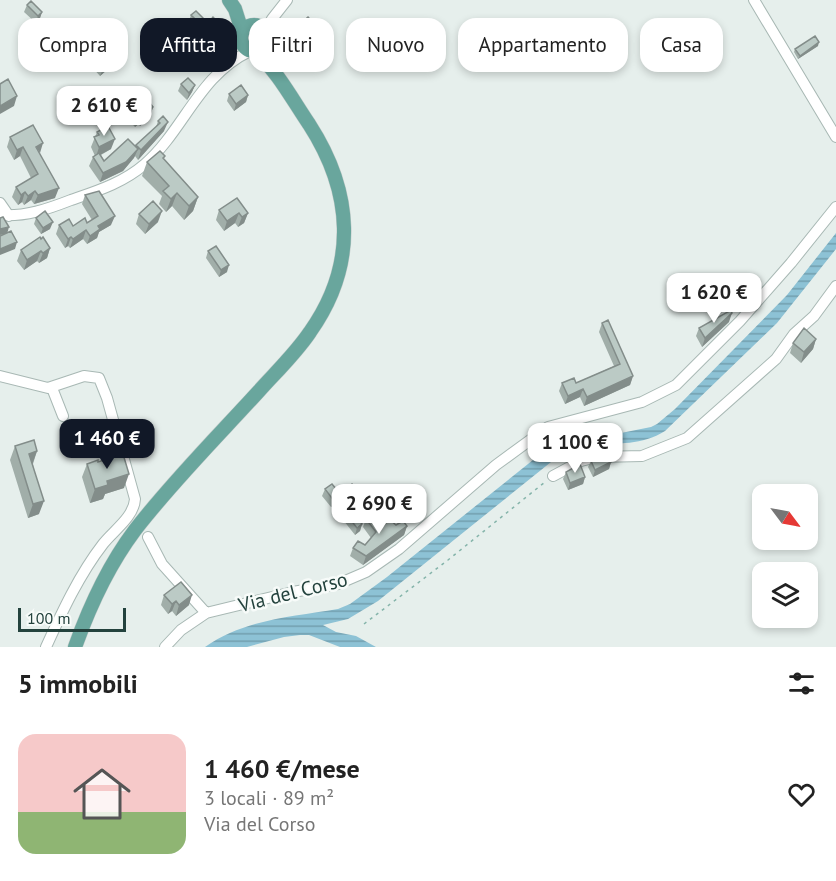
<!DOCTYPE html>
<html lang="it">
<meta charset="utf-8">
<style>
:root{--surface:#fff;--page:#f2f2f2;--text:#222;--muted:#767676;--line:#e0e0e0;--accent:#111827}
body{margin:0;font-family:"PT Sans",sans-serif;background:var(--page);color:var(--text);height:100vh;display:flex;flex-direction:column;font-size:22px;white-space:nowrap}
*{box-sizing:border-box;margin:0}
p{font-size:20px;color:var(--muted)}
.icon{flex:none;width:33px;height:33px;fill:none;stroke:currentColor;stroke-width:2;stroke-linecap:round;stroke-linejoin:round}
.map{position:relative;height:647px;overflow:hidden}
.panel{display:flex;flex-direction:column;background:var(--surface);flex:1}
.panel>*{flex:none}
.hud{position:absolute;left:18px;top:18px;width:801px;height:54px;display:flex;gap:12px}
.needle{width:39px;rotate:122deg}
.fabs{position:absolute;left:752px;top:484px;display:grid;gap:12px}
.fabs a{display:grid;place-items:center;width:66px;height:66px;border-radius:12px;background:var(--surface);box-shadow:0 3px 9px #0003;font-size:30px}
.scale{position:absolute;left:18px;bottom:15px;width:108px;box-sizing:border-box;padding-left:6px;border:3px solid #23423d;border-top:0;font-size:16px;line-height:21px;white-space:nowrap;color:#23423d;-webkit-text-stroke:4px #f7fbf9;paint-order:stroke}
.price{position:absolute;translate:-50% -51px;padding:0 14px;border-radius:12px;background:#fff;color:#222;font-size:20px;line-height:39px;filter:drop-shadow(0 2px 3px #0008)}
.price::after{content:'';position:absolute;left:50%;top:36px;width:18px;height:14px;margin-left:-9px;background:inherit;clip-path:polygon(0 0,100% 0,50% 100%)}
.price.current{background:var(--accent);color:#fff}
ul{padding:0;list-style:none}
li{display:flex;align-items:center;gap:18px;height:150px;padding:0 18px}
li+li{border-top:2px solid var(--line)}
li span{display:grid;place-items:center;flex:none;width:168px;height:120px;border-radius:18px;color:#555}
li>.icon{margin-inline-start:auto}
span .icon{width:72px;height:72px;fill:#fffc;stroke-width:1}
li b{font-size:26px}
h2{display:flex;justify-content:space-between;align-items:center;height:72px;padding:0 18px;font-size:26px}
.chip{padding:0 21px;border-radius:18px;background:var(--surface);box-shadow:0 3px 9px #0003;font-size:21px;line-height:54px}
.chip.current{background:var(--accent);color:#fff}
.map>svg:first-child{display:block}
.water{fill:url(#water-rules)}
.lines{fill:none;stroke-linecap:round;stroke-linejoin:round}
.minor-casing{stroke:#a8b8b4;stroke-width:12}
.major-casing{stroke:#c1cac9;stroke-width:15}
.path{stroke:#85b4aa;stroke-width:1.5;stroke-dasharray:3 4.5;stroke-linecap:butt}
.minor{stroke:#fff;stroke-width:10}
.major{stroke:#69a69d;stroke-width:14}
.wall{fill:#a1aea9}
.shaded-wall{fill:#838d8a}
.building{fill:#bbcac5;stroke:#838d8a;stroke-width:1.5}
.labels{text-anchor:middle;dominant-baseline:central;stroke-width:5;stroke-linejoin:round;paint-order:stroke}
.street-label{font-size:20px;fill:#23423d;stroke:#f7fbf9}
</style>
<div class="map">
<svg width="836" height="647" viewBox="0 0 836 647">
<defs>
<pattern id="water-rules" width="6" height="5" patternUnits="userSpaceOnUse" patternTransform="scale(1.5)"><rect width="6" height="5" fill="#8dc2d5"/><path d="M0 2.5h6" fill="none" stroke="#739fae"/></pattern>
</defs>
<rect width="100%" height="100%" fill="#e6efec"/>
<path class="water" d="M836,233V249L777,323L665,431C642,446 618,442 592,446C579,448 567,453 556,458L378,601L348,619L323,625L336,632L356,636L376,647H340L309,635H300L284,637L247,647H205C245,619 292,617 338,609L350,604L387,577L538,456L551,446L574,437L589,434L621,433L651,427L657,424L675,409L787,295Z"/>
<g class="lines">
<defs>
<path id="minor" d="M754,0L836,137
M266,31L272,19L287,0
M0,203L9,216
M0,215C25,217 48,209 71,200C97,191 123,183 145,164C184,130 199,75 250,51
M0,376L48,388L84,376L99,378L107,398L135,499C134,517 113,531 103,544C79,575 62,612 46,647
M52,388L63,416
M553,476L581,461L598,457L642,456L687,438L776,359L794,334L814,316L836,286
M148,537L162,564L206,613
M165,647L181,630L206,613L293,592L338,584L366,572L399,549L496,465L548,427L642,402L676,385L740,321L791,263L836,207"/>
<path id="major" d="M229,0L235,9L242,31
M241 38a13 13 0 1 1 26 0a13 13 0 1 1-26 0Z
M75,647C90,605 108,566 135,530C173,481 218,436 259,391C276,372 296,353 310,332C358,264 353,192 309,124C292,99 278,72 255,51"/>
</defs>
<use href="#minor" class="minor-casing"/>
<use href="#major" class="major-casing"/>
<path class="path" d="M364,624L448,560L545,482"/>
<use href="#minor" class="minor"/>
<use href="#major" class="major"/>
</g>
<path class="wall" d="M27,5L42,12L40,18L36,23L24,12Z
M191,15L228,32L224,41L215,50L188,24Z
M308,17L330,43L326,53L319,59L305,44L300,49L291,38L295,28Z
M818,46L798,59L794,52L795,49Z
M384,51L395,62L386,66L381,57Z
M94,59L110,62L108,69L100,76L91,66Z
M181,84L195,85L192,92L187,100L178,91Z
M229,94L248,95L246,102L234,111L227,101Z
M126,103L153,107L150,117L140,126L138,124L135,127L122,113Z
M163,116L164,131L138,160L135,156L123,171L100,182L89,166L93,157L95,156L91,147L97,132L111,149L101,155L104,161L136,147V145L156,127L158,121Z
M10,137L39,153L55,198L34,204L31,200L24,205L22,202L18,205L12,197L16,187L31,178L20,156L14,160L7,147Z
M165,156L164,159L198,197L193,211L184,220L172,206L166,212L159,204L162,196L142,176L147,162Z
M85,195L111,225L99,232L97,238L87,244L83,239L70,248L68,246L65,248L56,234L59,225L73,226L87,223L92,220L82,204Z
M219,210L248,213L244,223L238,227L235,223L224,231L216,220Z
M139,214L158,222L145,234L136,224Z
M36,218L50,229L41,234L34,224Z
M50,248L47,258L39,263L37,261L24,270L17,261L21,250Z
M208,251L227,272L219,277L206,258Z
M729,322L702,347L696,336L699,328Z
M602,323L633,376L630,385L584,406L580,397L565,404L559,391L562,383H576L614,366L599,332Z
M816,339L813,349L801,363L790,353L793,343Z
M15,446L37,451L33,464L39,514L28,518L10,460Z
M591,461L611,462L609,469L593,477L588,467Z
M98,462L124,488L105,494L103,499L90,503L82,477L87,464Z
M566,472L585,477L583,484L568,490L563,479Z
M325,489L338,502L331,507L322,496Z
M345,490L359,492L365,496L362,503L353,510L342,497Z
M343,510L362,524L360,531L355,535L340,516Z
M366,519L383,526L396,525L407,526L404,535L363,565L350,556L353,548L365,545L371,538L363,527Z
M164,595L189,605L176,616L172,611L168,614L161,605Z"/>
<path class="shaded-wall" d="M42,12L40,18L36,23L38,16Z
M228,32L224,41L215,50L218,41Z
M309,33L305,44L300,49L303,38Z
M819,42L818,46L798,59L800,56Z
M330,43L326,53L319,59L323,49Z
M397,55L395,62L386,66L389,60Z
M110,62L108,69L100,76L103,69Z
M195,85L192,92L187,100L189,93Z
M248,95L246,102L234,111L236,104Z
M17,96L14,106L0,114V106Z
M153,107L150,117L140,126L144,115Z
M142,114L138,124L135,127L139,117Z
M168,122L164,131L138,160L141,150Z
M115,139L111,149L96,157L99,147Z
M43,143L40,153L36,147Z
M23,147L20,156L14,160L17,150Z
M138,149L134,158L123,171L100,182L103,173Z
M59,188L55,198L34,204L38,195Z
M35,191L31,200L24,205L28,196Z
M25,192L22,202L18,205L21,195Z
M177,193L172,206L166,212L171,199Z
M198,197L193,211L184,220L189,206Z
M162,211L158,222L145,234L149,224Z
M239,213L235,223L224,231L227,221Z
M248,213L244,223L238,227L242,217Z
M115,216L111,225L99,232L97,238L87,244L90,236L98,226Z
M53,222L50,229L41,234L43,228Z
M9,227L7,234L0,235V229Z
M86,230L83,239L70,248L73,239Z
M71,237L68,246L65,248L68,239Z
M17,242L15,249L0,255V249Z
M50,248L47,258L39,263L43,253Z
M41,251L37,261L24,270L27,260Z
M229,265L227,272L219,277L221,270Z
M732,313L729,322L702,347L705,338Z
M816,339L813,349L801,363L804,352Z
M633,376L630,385L584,406L587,397Z
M583,389L580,397L565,404L568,396Z
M37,451L32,465L29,454Z
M611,462L609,469L593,477L595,470Z
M129,474L124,488L105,494L103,499L90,503L95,489L107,481Z
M585,477L583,484L568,490L570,483Z
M341,495L338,502L331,507L334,501Z
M365,496L362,503L353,510L355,503Z
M44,501L39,514L28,518L33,504Z
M362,524L360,531L355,535L357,528Z
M407,526L404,535L363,565L366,556Z
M192,595L189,605L176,616L179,605Z
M176,601L172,611L168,614L172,604Z"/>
<path class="building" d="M31,1L42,12L38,16L27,5Z
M196,11L208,23L213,17L228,32L218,41L191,15Z
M308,17L330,43L323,49L309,33L303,38L295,28Z
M815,36L819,42L800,56L795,49Z
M392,46L397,55L389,60L384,51Z
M101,52L110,62L103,69L94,59Z
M188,78L195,85L189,93L181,84Z
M8,79L17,96L0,106V84Z
M241,85L248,95L236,104L229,94Z
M141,92L153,107L144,115L142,114L139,117L126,103Z
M163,116L168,122L141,150L136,145L160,123L158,121Z
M33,125L43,143L36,147L59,188L38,195L35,191L28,196L25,192L21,195L16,187L38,174L23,147L17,150L10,137Z
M108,126L115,139L99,147L94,137L99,135L97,132Z
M128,139L138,149L126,162L103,173L93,157L99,153L104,161Z
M160,151L165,156L163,158L198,197L189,206L177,193L171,199L163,191L169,186L147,162Z
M99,191L115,216L98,226L100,229L90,236L86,230L73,239L71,237L68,239L59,225L69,219L73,226L85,218L87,223L98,216L85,195Z
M237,198L248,213L242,217L239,213L227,221L219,210Z
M153,201L162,211L149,224L139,214Z
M45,211L53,222L43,228L36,218Z
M3,217L9,227L0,229V218Z
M11,231L17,242L0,249V236Z
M40,237L41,239L43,237L50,248L43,253L41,251L27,260L21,250Z
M216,246L229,265L221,270L208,251Z
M731,310L732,313L705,338L699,328Z
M608,320L633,376L587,397L583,389L568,396L562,383L574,378L576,383L620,364L602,323Z
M804,328L816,339L804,352L793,343Z
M34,440L37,451L29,454L44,501L33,504L15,446Z
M123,454L129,474L107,481L108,485L95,489L87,464L98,460V462Z
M601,458H609L611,462L595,470L591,461Z
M580,464L585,477L570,483L566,472Z
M332,484L341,495L334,501L325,489Z
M352,484L359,492L361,491L365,496L355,503L345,490Z
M348,506L362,524L357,528L343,510Z
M372,513L383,526L389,519L396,525L403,521L407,526L366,556L353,548L358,541L365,545L376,532L366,519Z
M181,582L192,595L179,605L176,601L172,604L164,595Z"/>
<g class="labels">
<g class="street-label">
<text transform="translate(293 592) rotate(-14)">Via del Corso</text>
</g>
</g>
</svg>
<div class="fabs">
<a><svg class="needle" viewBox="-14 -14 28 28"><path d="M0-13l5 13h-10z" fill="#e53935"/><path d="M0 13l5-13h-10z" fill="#767676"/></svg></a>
<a><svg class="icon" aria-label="layers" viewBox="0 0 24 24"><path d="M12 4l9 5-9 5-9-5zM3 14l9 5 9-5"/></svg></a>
</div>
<div class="scale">100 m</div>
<b class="price" style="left:104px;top:137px">2 610 €</b>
<b class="price" style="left:714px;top:324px">1 620 €</b>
<b class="price current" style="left:107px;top:470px">1 460 €</b>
<b class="price" style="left:575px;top:474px">1 100 €</b>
<b class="price" style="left:379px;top:535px">2 690 €</b>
<div class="hud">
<a class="chip">Compra</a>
<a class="chip current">Affitta</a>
<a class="chip">Filtri</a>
<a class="chip">Nuovo</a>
<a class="chip">Appartamento</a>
<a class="chip">Casa</a>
</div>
</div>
<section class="panel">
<h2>5 immobili<svg class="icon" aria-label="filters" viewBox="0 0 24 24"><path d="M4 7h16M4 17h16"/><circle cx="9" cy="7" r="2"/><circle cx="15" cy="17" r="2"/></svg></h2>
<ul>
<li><span style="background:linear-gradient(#f6c9c9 65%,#8fb573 0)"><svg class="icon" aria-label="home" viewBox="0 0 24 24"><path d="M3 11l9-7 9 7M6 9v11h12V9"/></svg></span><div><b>1 460 €/mese</b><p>3 locali · 89 m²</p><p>Via del Corso</p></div><svg class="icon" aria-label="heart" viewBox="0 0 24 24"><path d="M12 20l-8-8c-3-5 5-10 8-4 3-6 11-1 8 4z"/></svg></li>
</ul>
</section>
